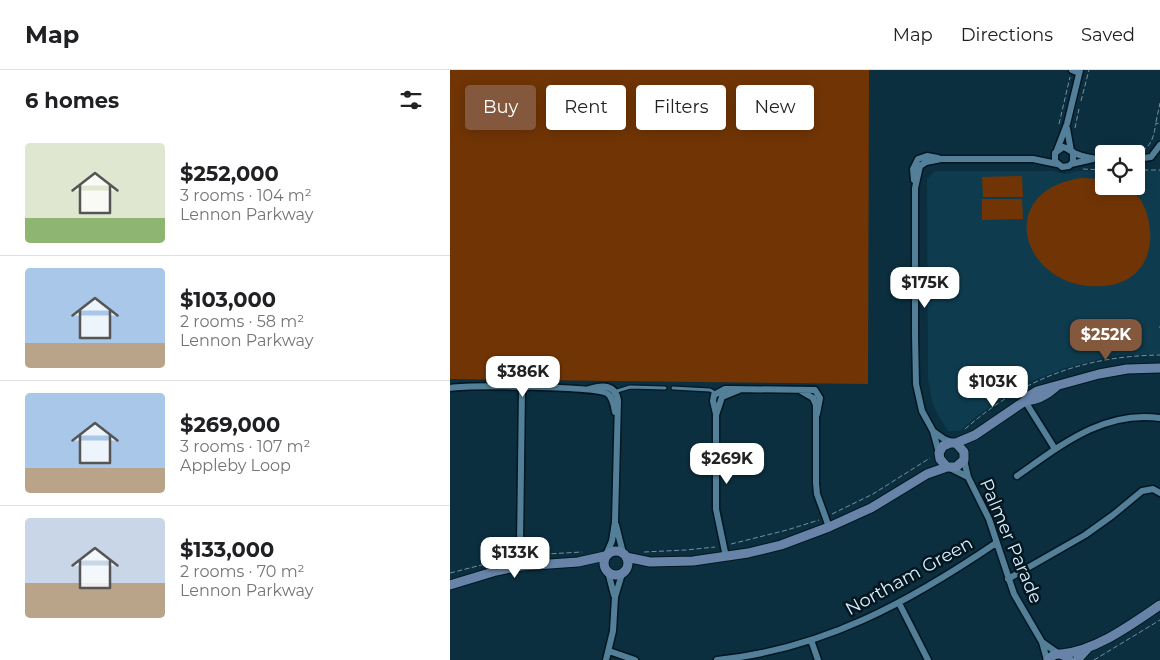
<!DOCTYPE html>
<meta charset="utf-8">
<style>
:root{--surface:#fff;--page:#f2f2f2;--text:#202124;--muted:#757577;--line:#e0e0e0;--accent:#84583d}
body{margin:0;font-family:Montserrat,sans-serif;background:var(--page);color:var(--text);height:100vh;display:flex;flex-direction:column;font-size:19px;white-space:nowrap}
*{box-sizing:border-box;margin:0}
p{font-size:16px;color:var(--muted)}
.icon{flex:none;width:28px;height:28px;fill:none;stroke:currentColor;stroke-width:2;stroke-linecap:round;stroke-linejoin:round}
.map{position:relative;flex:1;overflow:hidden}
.details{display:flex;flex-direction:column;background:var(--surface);width:450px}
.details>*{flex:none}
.banner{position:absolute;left:15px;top:15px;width:475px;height:45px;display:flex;gap:10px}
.fabs{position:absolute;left:645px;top:75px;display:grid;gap:10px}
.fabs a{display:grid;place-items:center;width:50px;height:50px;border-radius:5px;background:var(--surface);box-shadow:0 2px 12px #0003;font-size:25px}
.price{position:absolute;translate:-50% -42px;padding:0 11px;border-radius:10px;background:#fff;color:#222;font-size:16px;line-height:32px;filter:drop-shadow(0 1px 2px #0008)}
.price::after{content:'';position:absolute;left:50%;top:30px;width:15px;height:11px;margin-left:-8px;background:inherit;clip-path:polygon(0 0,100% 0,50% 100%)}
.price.selected{background:var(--accent);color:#fff}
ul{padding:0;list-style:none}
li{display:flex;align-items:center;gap:15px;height:125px;padding:0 25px}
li+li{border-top:1px solid var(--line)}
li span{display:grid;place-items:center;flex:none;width:140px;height:100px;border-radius:5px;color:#555}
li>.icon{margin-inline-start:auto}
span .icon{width:60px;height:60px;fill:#fffc;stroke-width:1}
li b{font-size:21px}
h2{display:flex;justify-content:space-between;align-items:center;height:60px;padding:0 25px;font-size:21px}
.tag{padding:0 18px;border-radius:5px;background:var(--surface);box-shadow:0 2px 12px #0003;font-size:18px;line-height:45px}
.tag.selected{background:var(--accent);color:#fff}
header{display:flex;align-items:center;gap:30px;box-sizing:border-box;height:70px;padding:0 25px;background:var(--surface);border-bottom:1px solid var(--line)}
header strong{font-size:24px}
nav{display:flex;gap:28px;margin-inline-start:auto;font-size:18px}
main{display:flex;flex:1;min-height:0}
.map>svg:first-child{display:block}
.built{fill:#0e3b4e}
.green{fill:#713505}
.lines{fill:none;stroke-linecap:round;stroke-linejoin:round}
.lane-casing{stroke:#011621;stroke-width:5.5}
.street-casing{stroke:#011621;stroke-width:9}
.secondary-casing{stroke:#011621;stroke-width:11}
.path{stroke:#7391a0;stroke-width:1;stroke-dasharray:5 2.5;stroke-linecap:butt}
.lane{stroke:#538098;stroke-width:3}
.street{stroke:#538098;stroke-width:6}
.secondary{stroke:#6783a8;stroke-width:9}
.labels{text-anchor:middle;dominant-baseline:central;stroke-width:5;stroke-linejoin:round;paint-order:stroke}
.street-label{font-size:18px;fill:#d9f1ff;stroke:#04161f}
</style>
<header>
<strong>Map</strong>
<nav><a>Map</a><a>Directions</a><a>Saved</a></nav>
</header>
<main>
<section class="details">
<h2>6 homes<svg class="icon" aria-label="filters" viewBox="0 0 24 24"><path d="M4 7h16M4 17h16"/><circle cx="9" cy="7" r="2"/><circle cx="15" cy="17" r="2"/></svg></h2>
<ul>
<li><span style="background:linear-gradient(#dfe7d0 75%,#8fb573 0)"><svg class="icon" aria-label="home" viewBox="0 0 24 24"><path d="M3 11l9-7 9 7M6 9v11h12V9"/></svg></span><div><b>$252,000</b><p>3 rooms · 104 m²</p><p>Lennon Parkway</p></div></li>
<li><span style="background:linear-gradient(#a9c7e8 75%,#b9a48a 0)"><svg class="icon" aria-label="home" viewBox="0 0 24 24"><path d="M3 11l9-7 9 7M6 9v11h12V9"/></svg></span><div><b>$103,000</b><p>2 rooms · 58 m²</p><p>Lennon Parkway</p></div></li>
<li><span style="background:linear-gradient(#a9c7e8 75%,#b9a48a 0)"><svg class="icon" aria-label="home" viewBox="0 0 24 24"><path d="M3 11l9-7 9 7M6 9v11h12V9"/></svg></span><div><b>$269,000</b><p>3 rooms · 107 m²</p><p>Appleby Loop</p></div></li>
<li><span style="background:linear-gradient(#c9d6e8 65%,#b9a48a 0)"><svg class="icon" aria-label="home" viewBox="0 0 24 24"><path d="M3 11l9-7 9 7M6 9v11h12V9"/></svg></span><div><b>$133,000</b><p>2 rooms · 70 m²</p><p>Lennon Parkway</p></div></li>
</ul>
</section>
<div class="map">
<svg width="710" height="590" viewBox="0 0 710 590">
<rect width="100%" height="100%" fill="#0b2f3f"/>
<path class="built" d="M485,101H601L615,104L628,101H654V116H686V101H710V284L666,285L615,298L584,310L555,327L528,345L510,361H498L487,343L482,331L478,309L477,109Z"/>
<path class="green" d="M0,0H419L418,314L0,309Z
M572,106L573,127H533L532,107Z
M631,108L654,109V116C660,116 667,115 673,116C680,118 686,125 691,130C710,166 701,212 654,216C574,223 540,122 631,108Z
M532,129H572L573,149L532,150Z"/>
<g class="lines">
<defs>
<path id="lane" d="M223,318L260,320L267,324
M164,322L180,317L215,318"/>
<path id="street" d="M622,0L629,3
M617,58L621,81
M607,80L617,54L630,0
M623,82V92L619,96L612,97L605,91V83L613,77C618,78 620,81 624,83C633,87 644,89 654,89
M686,89L701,87L710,75
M621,94L643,89
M464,110L463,99L468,89L477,86L488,88
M0,318C18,315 149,316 158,324C163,328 164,336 165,342
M139,319C152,315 165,314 168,330L165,452L162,471L156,485
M351,321L363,328L366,335V413L367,424L379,457
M575,331L605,379
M266,344L263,331L264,325L275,319H281L365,320L370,328L367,344
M484,362L494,369L504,373
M489,383L483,361L472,341L466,314L465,265V118L470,96L476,92L491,89H583L607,94
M514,390L518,407L539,449L564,524L592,572L597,590
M500,398L518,407
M567,406C610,376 653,340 710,348
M166,455L173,483
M276,487L266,439V345L272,327L289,320
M71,496L70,476L72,317
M158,502L164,525
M558,509L635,465L663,445L692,421L703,419L710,423
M449,533L478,590
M361,570L368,590
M592,572L609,584
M159,581L185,590
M156,590L163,561L165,527L172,504
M267,590C374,579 459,532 546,473"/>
<path id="secondary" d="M575,331C587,331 597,325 606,317
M506,373L514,382V390L506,397H497L490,389L489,383L493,376L500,373H506L525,365L575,331L579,326L587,321L649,304L677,299L710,298
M154 493a12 12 0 1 1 24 0a12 12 0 1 1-24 0Z
M176,487L200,492L243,491L298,483L331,475L379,457L421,438L477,404L497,397
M0,515L46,501L71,496L128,492L155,486
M611,584C646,581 682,554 710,535
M598,590C604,582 613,582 619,590
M627,590L638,578"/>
</defs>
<use href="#lane" class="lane-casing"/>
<use href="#street" class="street-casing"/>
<use href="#secondary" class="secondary-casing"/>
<path class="path" d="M631,31L639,0
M706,52L710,33
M609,54L620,7
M625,58L629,39
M645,81H688
M692,81C703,74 704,64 706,53L710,54
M633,99L654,100
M686,100H710
M709,257H710
M515,359C572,309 634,286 710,285
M382,444L423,424L480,388
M281,474L337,460L369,450
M194,482L236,480L265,477
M79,485L132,482
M0,503L63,487
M644,590L710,550"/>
<use href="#lane" class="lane"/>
<use href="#street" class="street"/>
<use href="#secondary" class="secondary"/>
</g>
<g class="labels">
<g class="street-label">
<text transform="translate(561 471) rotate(67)">Palmer Parade</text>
<text transform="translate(459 506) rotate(-29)">Northam Green</text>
</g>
</g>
</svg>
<div class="fabs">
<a><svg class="icon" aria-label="locate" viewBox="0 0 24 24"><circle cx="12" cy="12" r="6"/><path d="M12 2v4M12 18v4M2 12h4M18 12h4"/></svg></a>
</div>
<b class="price" style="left:475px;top:239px">$175K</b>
<b class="price selected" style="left:656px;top:291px">$252K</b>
<b class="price" style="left:73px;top:328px">$386K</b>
<b class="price" style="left:543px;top:338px">$103K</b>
<b class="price" style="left:277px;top:415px">$269K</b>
<b class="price" style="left:65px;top:509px">$133K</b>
<div class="banner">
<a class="tag selected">Buy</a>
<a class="tag">Rent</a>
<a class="tag">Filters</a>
<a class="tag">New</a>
</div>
</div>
</main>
